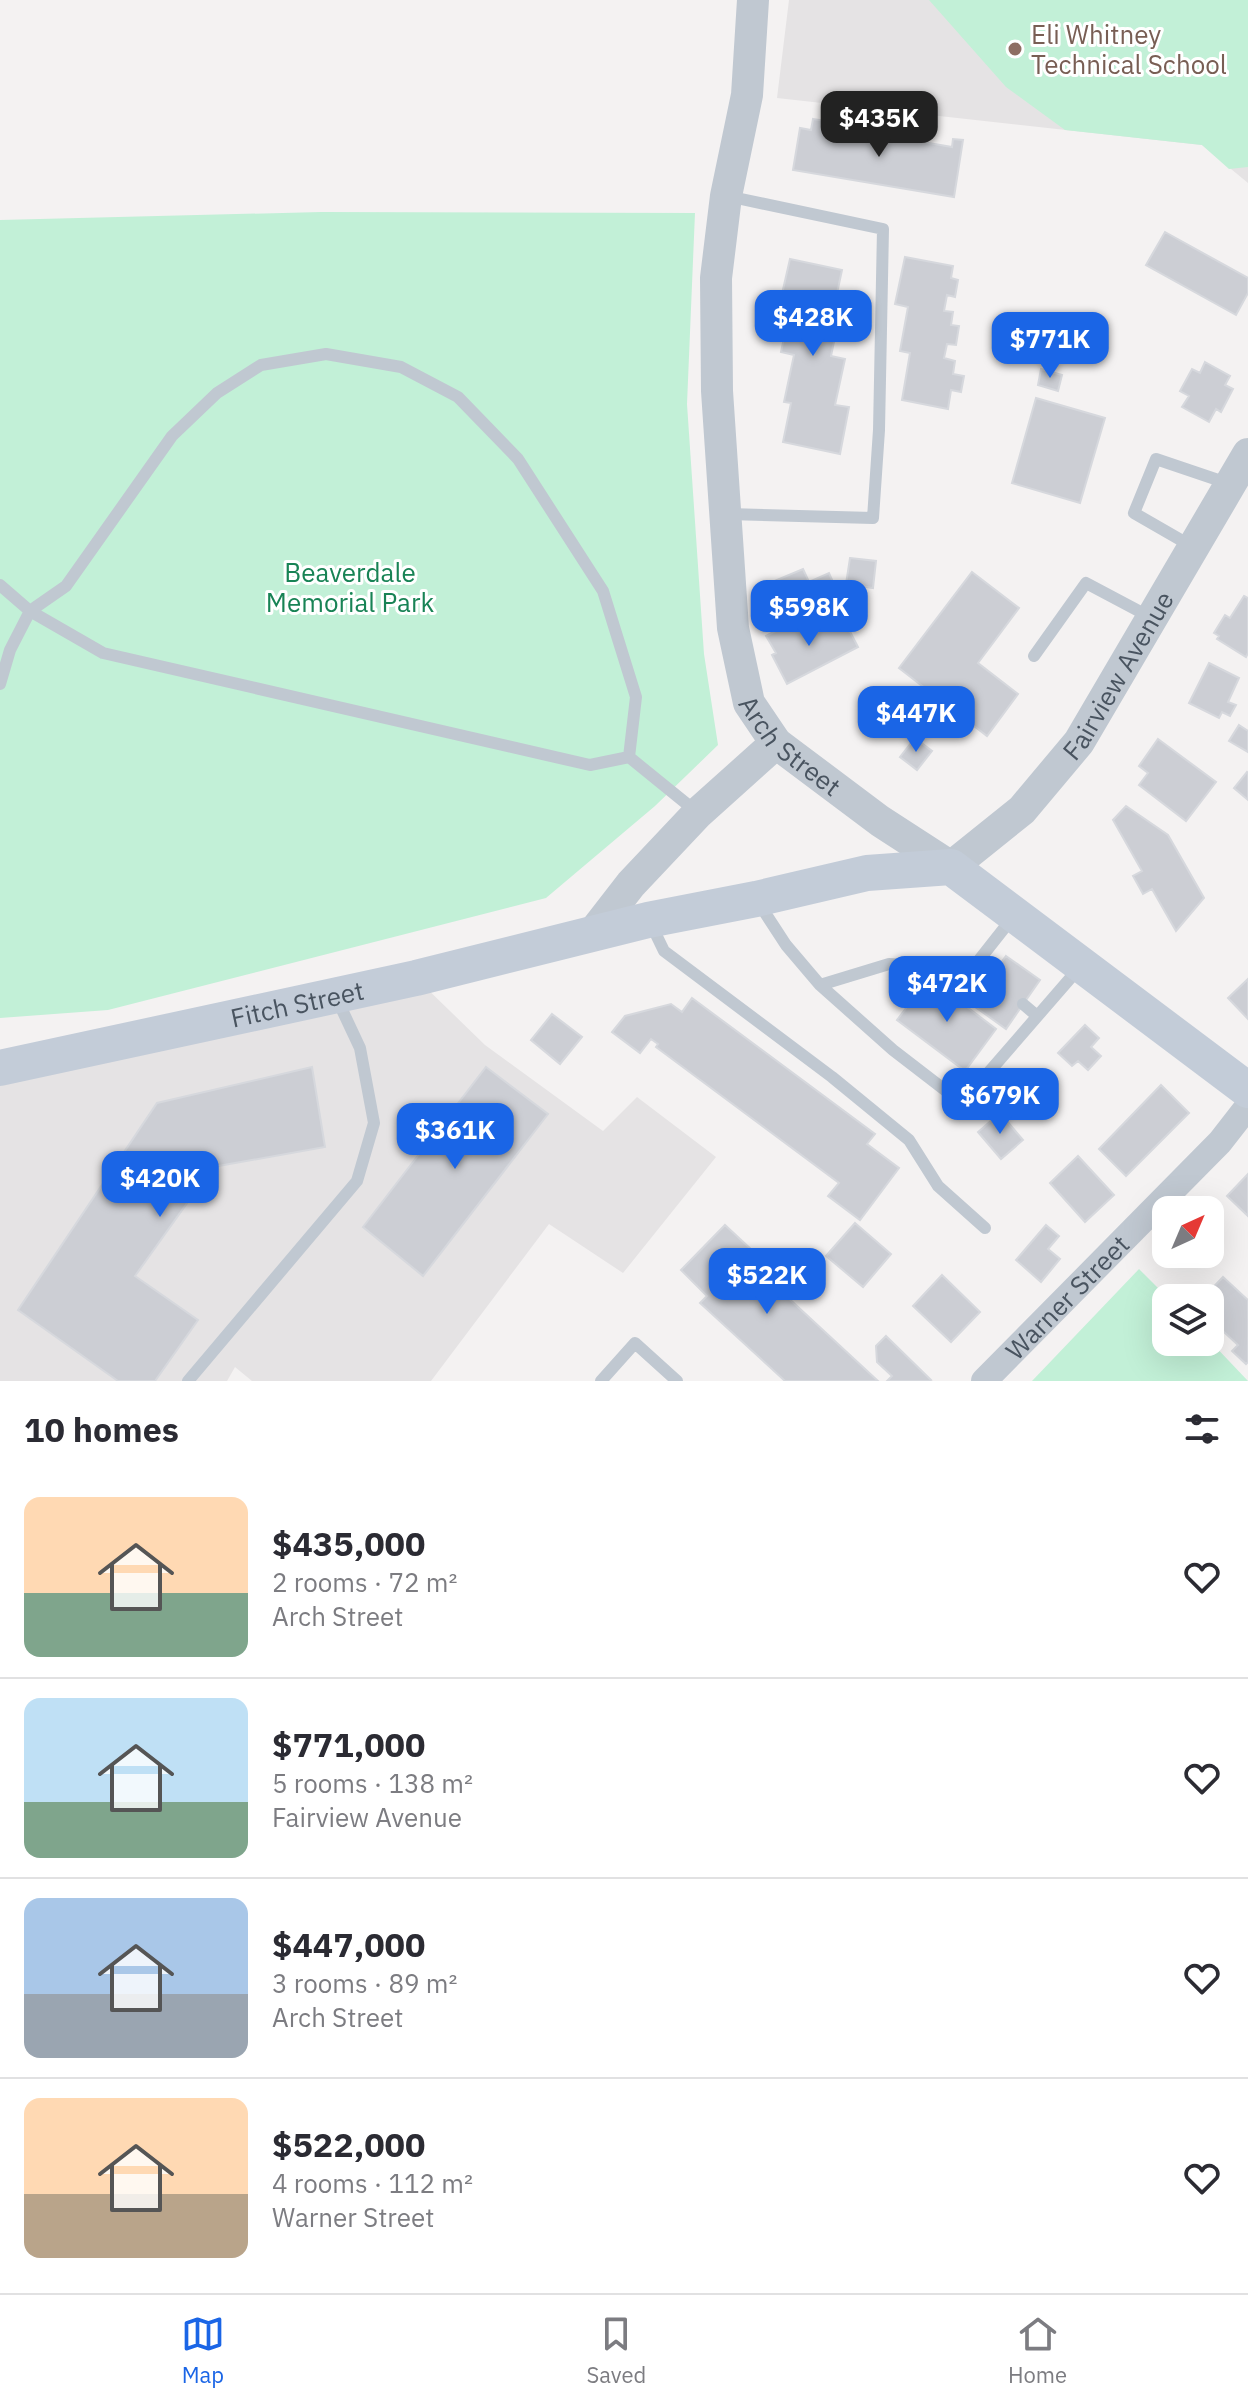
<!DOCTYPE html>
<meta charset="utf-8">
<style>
:root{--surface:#fff;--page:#f7f7f7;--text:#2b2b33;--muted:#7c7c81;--line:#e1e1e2;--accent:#1a65e6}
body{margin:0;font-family:"IBM Plex Sans",sans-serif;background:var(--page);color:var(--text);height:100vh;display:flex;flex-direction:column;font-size:30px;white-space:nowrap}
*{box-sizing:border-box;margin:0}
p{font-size:26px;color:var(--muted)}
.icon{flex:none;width:44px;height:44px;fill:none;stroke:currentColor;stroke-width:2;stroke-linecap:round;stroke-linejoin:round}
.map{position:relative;height:1381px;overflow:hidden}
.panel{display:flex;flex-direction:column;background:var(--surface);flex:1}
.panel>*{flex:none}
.needle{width:52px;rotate:44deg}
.buttons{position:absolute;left:1152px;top:1196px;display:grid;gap:16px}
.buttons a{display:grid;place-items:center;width:72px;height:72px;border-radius:16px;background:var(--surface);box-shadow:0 8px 32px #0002;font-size:40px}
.price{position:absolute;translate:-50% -68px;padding:0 18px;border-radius:16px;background:var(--accent);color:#fff;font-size:26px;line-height:52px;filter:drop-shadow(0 2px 4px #0008)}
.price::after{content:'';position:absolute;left:50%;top:48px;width:24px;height:18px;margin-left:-12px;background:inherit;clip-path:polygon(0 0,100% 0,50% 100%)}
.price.current{background:#222;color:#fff}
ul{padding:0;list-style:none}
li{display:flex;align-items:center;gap:24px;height:200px;padding:0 24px}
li+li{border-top:2px solid var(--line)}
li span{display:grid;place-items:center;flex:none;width:224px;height:160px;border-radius:16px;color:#555}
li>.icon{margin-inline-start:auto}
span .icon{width:96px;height:96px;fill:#fffc;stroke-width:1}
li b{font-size:34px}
h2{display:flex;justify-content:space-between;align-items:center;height:96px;padding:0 24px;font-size:34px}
.menu{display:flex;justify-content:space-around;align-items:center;height:112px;border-top:2px solid var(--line);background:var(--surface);font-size:22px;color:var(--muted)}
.menu a{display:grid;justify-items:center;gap:4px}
.menu .current{color:var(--accent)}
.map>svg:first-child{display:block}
.education{fill:#e5e3e4}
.green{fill:#c2f0d7}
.building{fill:#ccced4;stroke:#d6d8dd;stroke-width:2}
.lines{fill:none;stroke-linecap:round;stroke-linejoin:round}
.service{stroke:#c0c8d1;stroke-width:12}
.minor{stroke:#c0c8d1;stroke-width:26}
.tertiary{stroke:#c0c8d1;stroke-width:32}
.secondary{stroke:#c3ccd8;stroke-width:36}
.education-dot{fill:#8d6e63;stroke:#fff;stroke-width:3}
.labels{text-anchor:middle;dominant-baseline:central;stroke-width:6;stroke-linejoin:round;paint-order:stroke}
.education-label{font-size:26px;fill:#785e54;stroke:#fff;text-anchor:start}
.park-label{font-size:26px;fill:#188355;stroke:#fff}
.street-label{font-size:26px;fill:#495460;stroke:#fff}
</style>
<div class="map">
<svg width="1248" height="1381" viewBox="0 0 1248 1381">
<rect width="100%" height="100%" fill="#f4f2f2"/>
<path class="education" d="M789,0H1248V183L1202,145L777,98Z
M416,978L485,1045L603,1131L637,1097L716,1157L623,1273L549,1224L431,1381H252L235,1367L227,1381H0V1068Z"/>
<path class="green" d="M929,0H1248V167L1229,169L1202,145L1065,130L1006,87Z
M321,212L695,213L687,404L704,654L718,745L655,806L546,898L108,1010L0,1018V220Z
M1139,1269L1168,1298L1166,1342L1210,1341L1248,1381H1032Z"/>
<path class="building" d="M813,119L832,122L831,132L858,136L860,125L880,129L879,137L906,141L907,132L924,135L923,142L952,147L953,139L963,140L954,197L793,170L800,128L811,130Z
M1165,232L1248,278V293L1236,315L1146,265Z
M905,257L953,266L951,278L958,280L955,297L947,295L944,311L953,312L951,325L959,326L956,345L947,344L944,358L955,361L953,374L964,376L961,392L951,390L948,409L902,400L910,353L900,351L908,307L895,304Z
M790,259L842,270L833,312L840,313L831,356L845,359L835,405L849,407L840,454L783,442L791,403L784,402L794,355L781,352L790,309L779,307Z
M1205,362L1230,376L1225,385L1233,389L1221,412L1216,409L1209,422L1182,407L1189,396L1180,391L1192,369L1200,373Z
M1041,369L1062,375L1058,391L1038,385Z
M1036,398L1105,418L1080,503L1012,483Z
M850,558L876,561L873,588L846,584Z
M803,569L809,582L829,573L840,598L803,613L799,603L784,609L772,582Z
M972,572L1019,608L978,663L1018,694L987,736L899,668Z
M1244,596L1248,598V653L1246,657L1217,639L1219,636L1214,633L1225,615L1230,618Z
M843,618L858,647L787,684L772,655L776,653L766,636L796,620L806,638Z
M1209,663L1239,678L1228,702L1236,705L1230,716L1222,712L1219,718L1189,703Z
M1239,725L1248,731V752L1229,741Z
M915,738L932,751L917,770L900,757Z
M1158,739L1216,782L1186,821L1139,785L1148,773L1139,766Z
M1247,772L1248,773V800L1234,788Z
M1126,806L1168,835L1204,898L1176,931L1152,889L1143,894L1133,876L1142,871L1113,820Z
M1006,956L1040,980L1006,1029L971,1004Z
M929,978L996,1029L965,1071L897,1020Z
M1248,979V1019L1228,998Z
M692,998L875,1134L867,1144L899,1168L860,1220L828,1196L839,1183L656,1047L658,1044L651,1039L640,1053L612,1032L625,1016L671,1004L682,1012Z
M552,1014L582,1037L560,1064L531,1040Z
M1085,1025L1099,1038L1091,1047L1101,1056L1088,1070L1078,1061L1072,1066L1058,1053Z
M312,1067L325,1147L213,1167L135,1276L198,1320L155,1381H118L18,1310L157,1103Z
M486,1067L548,1114L423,1276L363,1227Z
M1161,1085L1189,1113L1126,1176L1099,1149Z
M1000,1113L1023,1140L1001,1159L978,1132Z
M1078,1156L1114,1195L1085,1222L1050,1183Z
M1248,1174V1216L1227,1196Z
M855,1223L891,1254L863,1287L826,1256Z
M725,1225L752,1250L745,1258L878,1381H785L700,1303L707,1296L681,1270Z
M1046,1225L1059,1236L1048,1249L1060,1259L1041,1282L1016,1260Z
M942,1275L980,1312L951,1342L913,1306Z
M1223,1277L1248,1300V1362L1246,1364L1232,1351L1238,1345L1210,1319V1298H1203Z
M886,1336L931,1380L929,1381H887L892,1376L877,1362L876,1346Z"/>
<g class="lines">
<path class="service" d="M727,196L883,229L879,430L873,518L728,514
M326,354L401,367L458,397L518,459L603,591L636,697L629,757L590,765L103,653L30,611L66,586L172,436L217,393L261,365Z
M1193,547L1134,513L1156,459L1227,483
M0,585L30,611L10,650L0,684
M1034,656L1086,583L1152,618
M629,757L698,813
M758,902L786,945L820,985L889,964L972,969L1013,917
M650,922L664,951L832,1077L909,1140L938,1186L985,1228
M972,969L989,980
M820,985L893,1050L954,1097L976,1087L1080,967
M1023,1004L1036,1015
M188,1381L357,1181L374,1123L360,1048L337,999
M601,1381L635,1343L677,1381"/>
<path class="minor" id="s1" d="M984,1381L1220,1142L1248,1106"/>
<g class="tertiary">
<path id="s2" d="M753,0L747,95L726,196L716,278L717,391L733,628L749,703L776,743L880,821L951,867L1022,810L1079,742L1248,454"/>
<path d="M593,933L631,884L698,813L776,743"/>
</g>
<path class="secondary" id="s3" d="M0,1068L416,978L648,920L756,899L867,873L951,867L1248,1090"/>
</g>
<circle class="education-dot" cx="1015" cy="49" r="8"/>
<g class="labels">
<g class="education-label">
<text x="1031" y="34">Eli Whitney<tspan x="1031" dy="30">Technical School</tspan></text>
</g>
<g class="park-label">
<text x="350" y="572">Beaverdale<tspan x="350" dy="30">Memorial Park</tspan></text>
</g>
<g class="street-label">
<text stroke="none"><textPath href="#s2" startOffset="1228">Fairview Avenue</textPath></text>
<text stroke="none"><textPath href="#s2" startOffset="768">Arch Street</textPath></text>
<text stroke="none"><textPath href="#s3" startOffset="304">Fitch Street</textPath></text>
<text stroke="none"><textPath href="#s1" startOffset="118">Warner Street</textPath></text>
</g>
</g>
</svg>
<div class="buttons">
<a><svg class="needle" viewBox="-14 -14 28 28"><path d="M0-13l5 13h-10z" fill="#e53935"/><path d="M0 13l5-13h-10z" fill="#7c7c81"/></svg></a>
<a><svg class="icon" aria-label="layers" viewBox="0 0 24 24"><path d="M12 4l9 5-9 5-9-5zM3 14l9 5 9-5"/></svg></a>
</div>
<b class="price current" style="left:879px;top:159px">$435K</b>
<b class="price" style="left:813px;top:358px">$428K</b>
<b class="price" style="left:1050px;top:380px">$771K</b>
<b class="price" style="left:809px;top:648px">$598K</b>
<b class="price" style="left:916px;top:754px">$447K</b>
<b class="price" style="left:947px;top:1024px">$472K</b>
<b class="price" style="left:1000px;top:1136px">$679K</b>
<b class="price" style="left:455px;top:1171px">$361K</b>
<b class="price" style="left:160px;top:1219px">$420K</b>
<b class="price" style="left:767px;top:1316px">$522K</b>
</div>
<section class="panel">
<h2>10 homes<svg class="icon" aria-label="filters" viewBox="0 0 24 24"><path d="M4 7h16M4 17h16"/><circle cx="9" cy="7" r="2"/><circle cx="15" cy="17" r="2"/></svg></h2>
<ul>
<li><span style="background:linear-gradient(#ffd9b3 60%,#7fa58c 0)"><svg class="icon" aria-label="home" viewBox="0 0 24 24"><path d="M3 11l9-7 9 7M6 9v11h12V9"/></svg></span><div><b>$435,000</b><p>2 rooms · 72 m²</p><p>Arch Street</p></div><svg class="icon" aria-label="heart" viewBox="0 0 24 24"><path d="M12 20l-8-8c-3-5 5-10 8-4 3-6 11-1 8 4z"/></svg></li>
<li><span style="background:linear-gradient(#bfe0f5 65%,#7fa58c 0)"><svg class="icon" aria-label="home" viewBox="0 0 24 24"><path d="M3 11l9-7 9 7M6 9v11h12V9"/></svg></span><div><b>$771,000</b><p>5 rooms · 138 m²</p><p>Fairview Avenue</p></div><svg class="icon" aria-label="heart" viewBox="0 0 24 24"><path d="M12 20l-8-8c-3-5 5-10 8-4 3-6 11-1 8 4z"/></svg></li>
<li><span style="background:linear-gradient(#a9c7e8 60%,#9aa5b1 0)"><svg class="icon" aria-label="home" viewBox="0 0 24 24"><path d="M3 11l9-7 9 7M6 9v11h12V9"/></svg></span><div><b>$447,000</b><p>3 rooms · 89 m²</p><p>Arch Street</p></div><svg class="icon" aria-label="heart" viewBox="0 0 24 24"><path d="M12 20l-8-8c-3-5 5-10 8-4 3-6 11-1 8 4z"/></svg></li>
<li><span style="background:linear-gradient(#ffd9b3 60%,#b9a48a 0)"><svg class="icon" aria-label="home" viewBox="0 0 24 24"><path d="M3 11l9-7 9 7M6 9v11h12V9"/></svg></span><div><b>$522,000</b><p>4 rooms · 112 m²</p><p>Warner Street</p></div><svg class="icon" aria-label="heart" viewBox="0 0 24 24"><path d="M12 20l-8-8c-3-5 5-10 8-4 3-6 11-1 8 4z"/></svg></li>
</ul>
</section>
<nav class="menu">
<a class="current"><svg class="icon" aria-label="map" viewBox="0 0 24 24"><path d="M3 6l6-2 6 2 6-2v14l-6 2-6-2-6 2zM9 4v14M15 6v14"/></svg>Map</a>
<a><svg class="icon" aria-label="saved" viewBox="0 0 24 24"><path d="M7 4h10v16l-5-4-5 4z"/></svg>Saved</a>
<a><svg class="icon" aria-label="home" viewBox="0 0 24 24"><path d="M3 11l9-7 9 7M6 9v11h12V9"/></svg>Home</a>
</nav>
